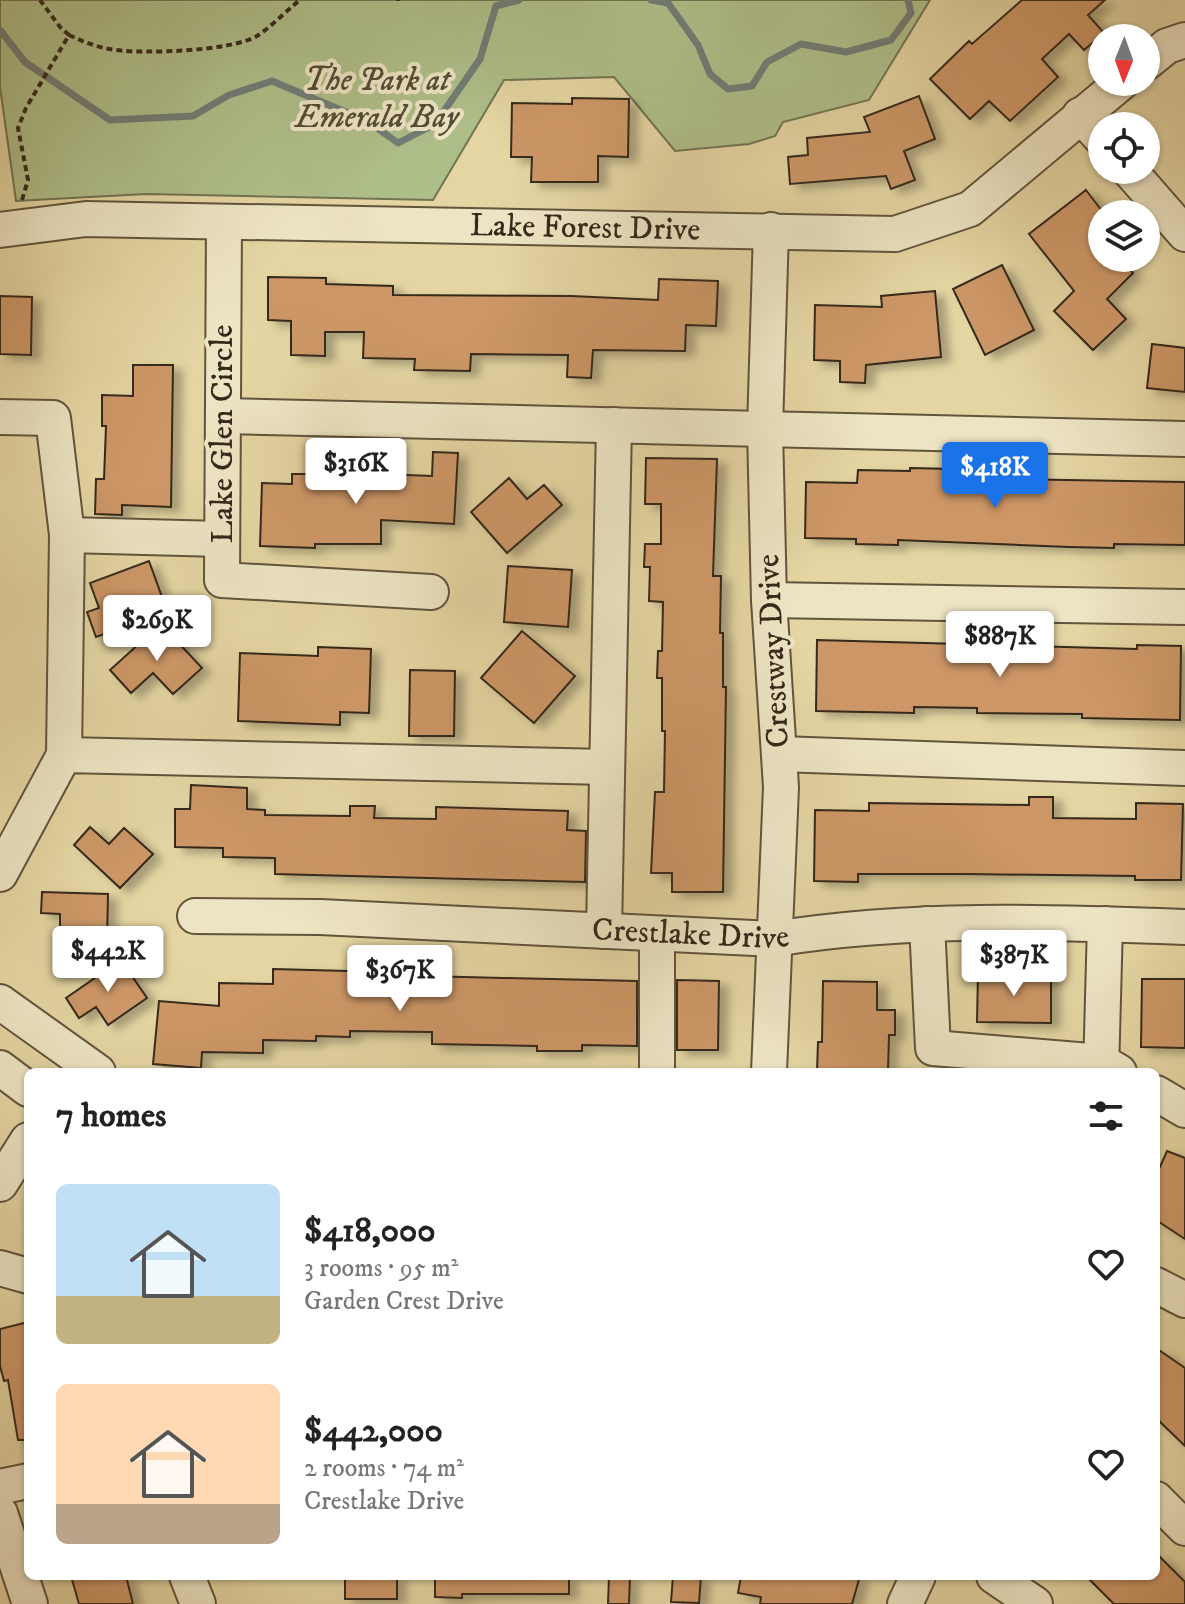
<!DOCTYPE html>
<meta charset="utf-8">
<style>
:root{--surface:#fff;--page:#f2f2f2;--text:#222;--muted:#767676;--accent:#1a73e8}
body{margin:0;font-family:"IM FELL DW Pica",serif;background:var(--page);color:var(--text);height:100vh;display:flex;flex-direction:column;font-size:30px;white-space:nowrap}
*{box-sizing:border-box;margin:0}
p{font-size:26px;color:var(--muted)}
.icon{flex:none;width:44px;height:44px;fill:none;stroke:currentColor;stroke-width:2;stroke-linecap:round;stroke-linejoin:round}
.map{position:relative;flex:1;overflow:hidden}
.side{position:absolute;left:24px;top:1068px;width:1136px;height:512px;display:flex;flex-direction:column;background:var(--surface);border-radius:12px;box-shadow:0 2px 6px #0004}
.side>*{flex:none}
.needle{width:52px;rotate:181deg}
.tools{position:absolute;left:1088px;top:24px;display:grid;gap:16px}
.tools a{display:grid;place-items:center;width:72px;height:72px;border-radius:50%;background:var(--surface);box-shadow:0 2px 6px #0004;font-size:40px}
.price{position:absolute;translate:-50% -68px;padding:0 18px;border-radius:8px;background:#fff;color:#222;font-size:26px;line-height:52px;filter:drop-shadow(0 2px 4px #0008)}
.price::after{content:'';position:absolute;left:50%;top:48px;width:24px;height:18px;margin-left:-12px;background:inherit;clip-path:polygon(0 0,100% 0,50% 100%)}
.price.active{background:var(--accent);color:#fff}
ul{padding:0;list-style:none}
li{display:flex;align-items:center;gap:24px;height:200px;padding:0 32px}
li span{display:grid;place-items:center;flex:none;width:224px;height:160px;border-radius:12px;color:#555}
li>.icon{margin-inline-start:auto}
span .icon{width:96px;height:96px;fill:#fffc;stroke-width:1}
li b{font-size:34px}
h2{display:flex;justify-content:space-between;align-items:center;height:96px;padding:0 32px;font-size:34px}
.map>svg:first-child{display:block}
.green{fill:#aebe89;stroke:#727452;stroke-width:2}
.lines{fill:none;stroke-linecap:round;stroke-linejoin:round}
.stream{stroke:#727d76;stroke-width:7}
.building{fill:#cc9666;stroke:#35291b;stroke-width:2;filter:url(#shadow)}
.minor-casing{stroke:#61543d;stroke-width:38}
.path{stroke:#35291b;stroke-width:4;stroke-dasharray:6 4;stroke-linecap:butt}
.minor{stroke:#ede4c3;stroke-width:34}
.labels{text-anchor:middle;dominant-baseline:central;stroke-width:8;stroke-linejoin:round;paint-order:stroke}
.park-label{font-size:32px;font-style:italic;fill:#534e36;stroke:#ede4c3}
.street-label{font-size:32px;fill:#35291b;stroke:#ede4c3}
</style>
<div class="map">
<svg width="1185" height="1604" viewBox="0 0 1185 1604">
<defs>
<filter id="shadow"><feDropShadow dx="9" dy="5" stdDeviation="4" flood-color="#0004"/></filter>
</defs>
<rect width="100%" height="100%" fill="#e4d5a2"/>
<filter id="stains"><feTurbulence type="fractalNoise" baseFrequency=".0025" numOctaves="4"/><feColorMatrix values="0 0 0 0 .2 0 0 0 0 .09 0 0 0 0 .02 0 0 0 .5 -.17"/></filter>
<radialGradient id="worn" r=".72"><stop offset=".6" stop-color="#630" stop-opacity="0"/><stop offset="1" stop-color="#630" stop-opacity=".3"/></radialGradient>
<path class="green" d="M0,0H930L869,100L783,122L775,136L749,144L675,151L614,77L504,80L433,200L146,194L16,201L0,87Z"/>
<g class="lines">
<path class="stream" d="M651,0L668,3L698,45L710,74L728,89L752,86L767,62L801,44L846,52L891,40L911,13L908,0
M0,30L25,62L110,120L193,116L229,95L272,81L367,121L398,143L435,124L480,59L496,6L519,0"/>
</g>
<path class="building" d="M1022,0H1105L1088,15L1104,33L1084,50L1069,34L1042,59L1058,77L1010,121L989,101L970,119L930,79L969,41L972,44Z
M919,96L935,139L904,151L915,180L891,189L886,176L790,184L788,157L808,155L807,138L870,132L864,117Z
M572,98L629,99L628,157L598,156V182H531L532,157H511L512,103L572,104Z
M1086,190L1102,211V258H1118L1133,273L1107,299L1126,319L1093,350L1054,311L1074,291L1029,234Z
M1002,265L1034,330L985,355L953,289Z
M268,277L326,278V284L393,286V295L571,296L658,300L659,279L718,281L716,326L686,325L685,351L593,350L591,378L567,377L568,355L471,354L470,371L414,370L415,359L363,358L364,332H325V356L291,355V321L268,320Z
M935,291L941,357L866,365L865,383L840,382V361L814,360L815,305L882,307L881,296Z
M0,296L32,297L31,355L0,354Z
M1152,344L1185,348V392L1147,388Z
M133,365H173L171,507L122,505V515L95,514L96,479H104L106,426H102V395L133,396Z
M433,452L458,453L454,524L381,520V544H315V548L260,546L262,483L292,484V474H316V488H359V465L381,466V474L432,476Z
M646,458L717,459L713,576H721L720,633H723V687H726L723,892H672V873H651L655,792H664L665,731H662V678H657L658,651H662L663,602L649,601L650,567H644L645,544H661V504H645Z
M910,468L954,469V476L1007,479L1185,482V545L1114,544V548L1069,547L898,540V545L856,544V539L805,538L806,482L857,483L858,470L910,471Z
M509,478L527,499L544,485L562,505L507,553L471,512Z
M149,561L167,611L96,637L87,612L99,608L90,583Z
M508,566L572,570L568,627L504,622Z
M161,624L202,668L173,694L153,673L131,693L110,670Z
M522,631L575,676L534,723L481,678Z
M817,640L1137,649V645L1181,646L1180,720L1082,718V714L977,713V708L914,707V713L816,711Z
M318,647L371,649L369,713L340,712V725L238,721L240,653L318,656Z
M410,670L455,671L454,736H409Z
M191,785L247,788V809L265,810V815L350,816V806H375L374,818L436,819V807L568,811L567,830L586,831L585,882L275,874V858L223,857V848L175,847V809H190Z
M1029,797H1053V818L1136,819V803L1183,804L1181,880H1135V876L965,874H858V882L814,881L815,810L869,811V803L1029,805Z
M90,827L109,844L124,828L153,854L120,888L74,845Z
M42,892L108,894L107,941L60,940V914L41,913Z
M121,960L147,998L108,1025L96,1007L79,1018L66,998Z
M273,969L423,973V976L637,981V1046L582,1045V1051H537V1046L432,1044V1032L350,1031V1037L316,1036V1041L263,1040V1053L202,1052L201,1068L153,1064L159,1001L219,1006V983L273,984Z
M978,973L1051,975V1023L977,1022Z
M1142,979H1185V1048L1141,1047Z
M677,980L719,981L718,1050H677Z
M823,981L877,982V1010H895V1035H889L888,1072H817L818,1042H822Z
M1167,1151L1185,1158V1239L1156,1220V1165L1160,1167Z
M28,1322V1440H18L8,1380L4,1381L0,1366V1329Z
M1156,1348L1185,1368V1446L1156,1418Z
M1156,1553L1185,1582V1604H1114L1086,1576H1156Z
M71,1576H126L133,1604H79Z
M345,1576H397V1599H345Z
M435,1576H569V1594H462V1598L435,1597Z
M609,1576H630L629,1604H608Z
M673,1576H701L699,1603L671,1602Z
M741,1576H860L852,1604H760L761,1597L738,1593Z"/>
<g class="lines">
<defs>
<g id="minor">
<path d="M1146,63L1167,46L1185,40"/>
<path d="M1080,115L1102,139"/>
<path d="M1129,170L1185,234"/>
<path d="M224,222L222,580L431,592"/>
<path id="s1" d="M0,230L86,219L895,234L970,209L1122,82"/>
<path d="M223,416L1185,439"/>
<path d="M0,417L53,418L67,535"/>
<path d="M769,600L1185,607"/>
<path d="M779,754L1185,768"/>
<path d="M64,755L67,535L222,539"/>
<path d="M0,874L64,755L607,767"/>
<path id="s2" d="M195,916L320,917L774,939C910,917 1048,922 1185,927"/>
<path d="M927,924L933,1048L1102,1062L1119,1072"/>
<path d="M604,931L614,425"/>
<path d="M0,1002L98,1072"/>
<path d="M0,1068L28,1089"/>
<path d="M657,1072V934"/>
<path d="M769,1072L781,787L769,600L765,429L771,230"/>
<path d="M1101,1072L1105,924"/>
<path d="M1156,1093L1185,1110"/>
<path d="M0,1184L28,1140"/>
<path d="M0,1268L28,1276"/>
<path d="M1156,1285L1185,1300"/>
<path d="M0,1487L28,1481"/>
<path d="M1156,1499L1185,1528"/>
<path d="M0,1513L30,1604"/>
<path d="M187,1576L198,1604"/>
<path d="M994,1576L1035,1604"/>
<path d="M905,1604L918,1576"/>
</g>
</defs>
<use href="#minor" class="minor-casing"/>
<path class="path" d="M398,1V0
M69,35C84,42 98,48 116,50C146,54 232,51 257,36C272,26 286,11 300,0
M22,200L28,180L18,128L26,108L69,35L60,27L40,0"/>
<use href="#minor" class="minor"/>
</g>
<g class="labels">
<g class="park-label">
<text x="377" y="81">The Park at<tspan x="377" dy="37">Emerald Bay</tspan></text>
</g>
<g class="street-label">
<text stroke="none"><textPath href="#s1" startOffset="586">Lake Forest Drive</textPath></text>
<text transform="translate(223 434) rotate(-90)">Lake Glen Circle</text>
<text transform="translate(774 651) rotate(-93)">Crestway Drive</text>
<text stroke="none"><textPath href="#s2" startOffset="496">Crestlake Drive</textPath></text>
</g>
</g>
<rect width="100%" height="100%" filter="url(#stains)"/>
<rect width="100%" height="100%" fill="url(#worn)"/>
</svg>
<div class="tools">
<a><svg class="needle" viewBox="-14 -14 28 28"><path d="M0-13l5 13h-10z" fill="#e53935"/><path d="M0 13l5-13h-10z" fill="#767676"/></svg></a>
<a><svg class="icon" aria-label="locate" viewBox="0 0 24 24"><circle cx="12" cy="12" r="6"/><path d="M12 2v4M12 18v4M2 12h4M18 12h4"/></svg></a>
<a><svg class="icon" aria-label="layers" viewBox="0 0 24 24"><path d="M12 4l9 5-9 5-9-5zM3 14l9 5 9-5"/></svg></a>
</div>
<b class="price" style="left:356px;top:506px">$316K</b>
<b class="price active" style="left:995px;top:510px">$418K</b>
<b class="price" style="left:157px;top:663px">$269K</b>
<b class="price" style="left:1000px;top:679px">$887K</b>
<b class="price" style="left:108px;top:994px">$442K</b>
<b class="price" style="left:1014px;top:998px">$387K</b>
<b class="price" style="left:400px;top:1013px">$367K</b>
<section class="side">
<h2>7 homes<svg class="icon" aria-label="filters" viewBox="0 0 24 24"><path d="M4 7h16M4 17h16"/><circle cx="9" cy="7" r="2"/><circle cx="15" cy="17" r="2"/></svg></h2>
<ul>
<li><span style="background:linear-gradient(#bfe0f5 70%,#c2b280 0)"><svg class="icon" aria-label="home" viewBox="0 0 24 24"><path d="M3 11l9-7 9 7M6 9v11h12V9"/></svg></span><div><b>$418,000</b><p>3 rooms · 95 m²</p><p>Garden Crest Drive</p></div><svg class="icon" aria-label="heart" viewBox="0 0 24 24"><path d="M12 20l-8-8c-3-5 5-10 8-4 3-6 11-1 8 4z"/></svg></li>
<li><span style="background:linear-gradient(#ffd9b3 75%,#b9a48a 0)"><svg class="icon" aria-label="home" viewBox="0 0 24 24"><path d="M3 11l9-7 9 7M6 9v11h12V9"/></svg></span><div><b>$442,000</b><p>2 rooms · 74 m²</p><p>Crestlake Drive</p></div><svg class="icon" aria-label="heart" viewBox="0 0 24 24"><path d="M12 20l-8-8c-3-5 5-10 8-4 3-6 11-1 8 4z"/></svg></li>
</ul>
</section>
</div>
